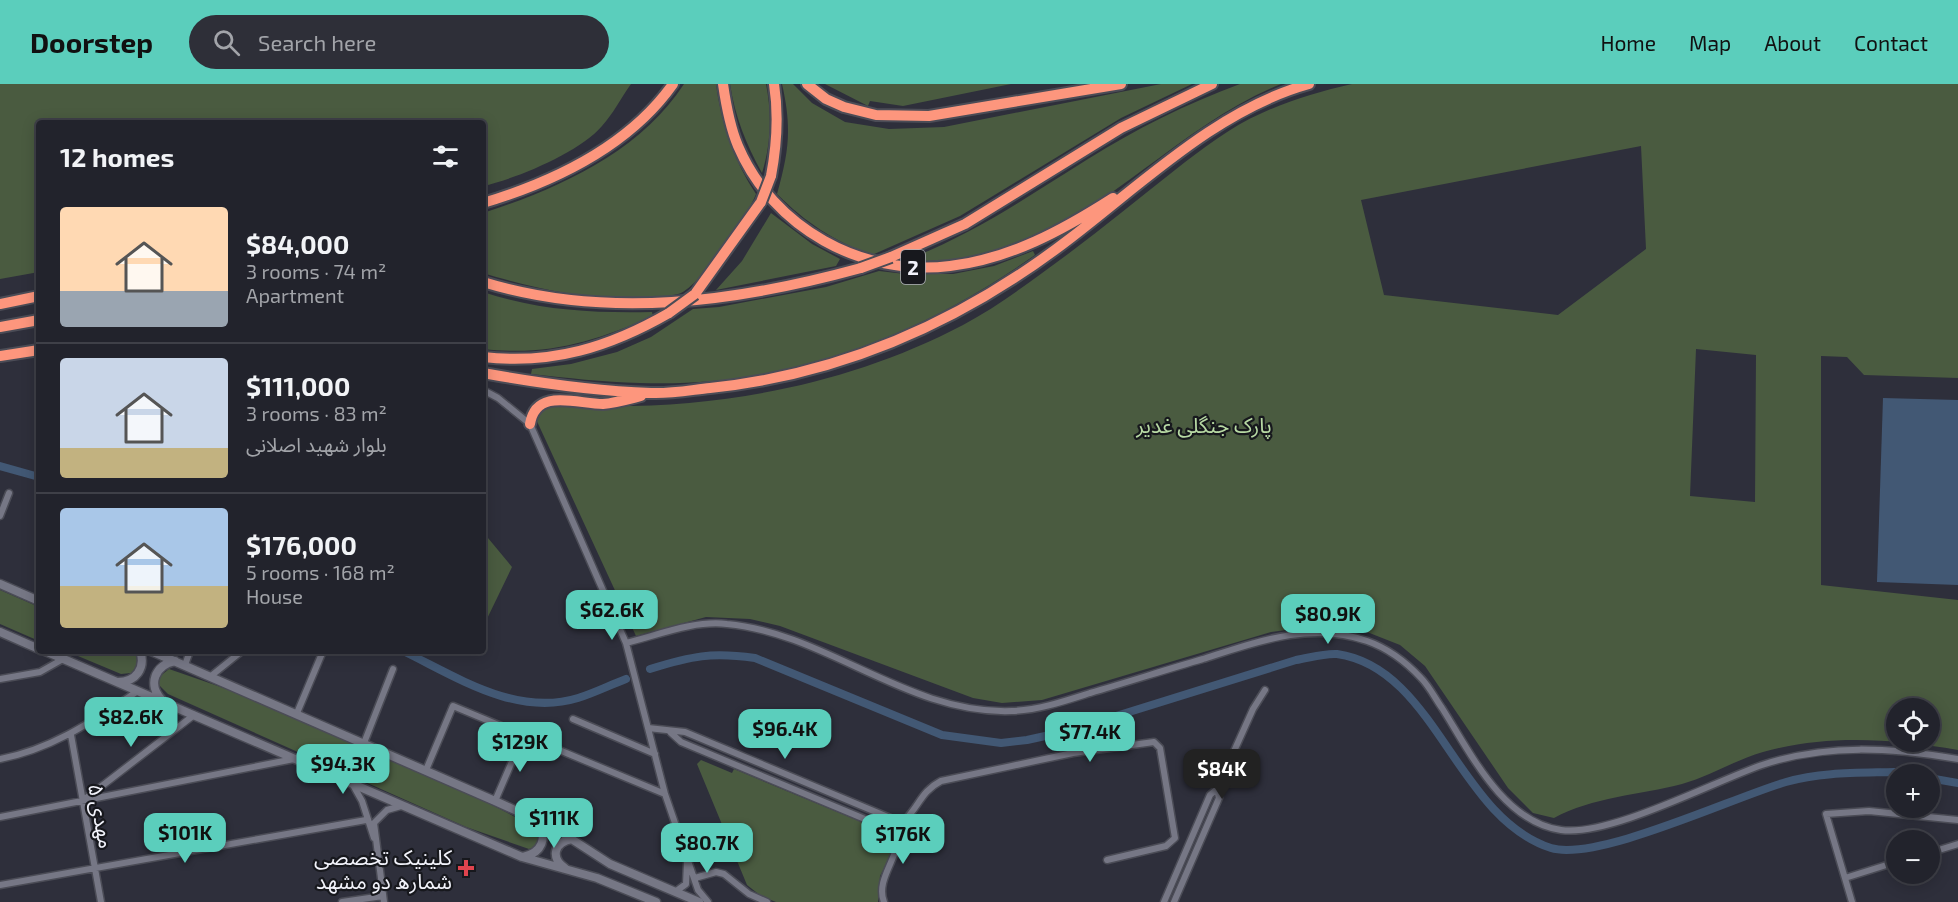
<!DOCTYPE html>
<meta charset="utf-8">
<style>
:root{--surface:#22232c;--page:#2e2f38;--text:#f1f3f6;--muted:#a2a4a9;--line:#3f4048;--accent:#5bcebc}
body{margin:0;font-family:"Exo 2","Noto Sans Arabic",sans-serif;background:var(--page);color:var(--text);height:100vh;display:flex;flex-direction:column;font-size:22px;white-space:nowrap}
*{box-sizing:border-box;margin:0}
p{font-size:20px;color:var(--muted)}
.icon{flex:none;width:33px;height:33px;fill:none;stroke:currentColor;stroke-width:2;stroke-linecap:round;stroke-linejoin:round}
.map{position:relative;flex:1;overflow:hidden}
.panel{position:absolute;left:36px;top:36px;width:450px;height:534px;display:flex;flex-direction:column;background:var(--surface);border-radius:6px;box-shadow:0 3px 15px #0003,0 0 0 2px var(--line)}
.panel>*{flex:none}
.controls{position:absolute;left:1886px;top:614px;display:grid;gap:12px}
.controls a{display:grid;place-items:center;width:54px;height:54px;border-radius:50%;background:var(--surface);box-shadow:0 3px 15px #0003,0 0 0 2px var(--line);font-size:30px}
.price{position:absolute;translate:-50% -51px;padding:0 14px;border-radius:12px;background:var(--accent);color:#111;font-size:20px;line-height:39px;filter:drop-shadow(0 2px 3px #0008)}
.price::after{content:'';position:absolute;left:50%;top:36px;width:18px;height:14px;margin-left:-9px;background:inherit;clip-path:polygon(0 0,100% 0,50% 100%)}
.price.on{background:#222;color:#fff}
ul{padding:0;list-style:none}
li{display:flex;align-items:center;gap:18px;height:150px;padding:0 24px}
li+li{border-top:2px solid var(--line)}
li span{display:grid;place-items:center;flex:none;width:168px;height:120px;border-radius:6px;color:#555}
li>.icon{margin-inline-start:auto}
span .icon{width:72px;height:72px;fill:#fffc;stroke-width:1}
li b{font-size:26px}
h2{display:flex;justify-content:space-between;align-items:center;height:72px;padding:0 24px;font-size:26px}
header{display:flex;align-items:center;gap:36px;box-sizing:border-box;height:84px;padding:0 30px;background:var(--accent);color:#111}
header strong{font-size:28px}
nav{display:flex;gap:33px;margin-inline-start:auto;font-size:21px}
.search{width:420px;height:54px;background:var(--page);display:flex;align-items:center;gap:15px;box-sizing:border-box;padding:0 21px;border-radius:33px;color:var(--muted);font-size:22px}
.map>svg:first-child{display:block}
.green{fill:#4a5b40;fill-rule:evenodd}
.water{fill:#425874}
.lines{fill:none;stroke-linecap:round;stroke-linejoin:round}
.canal{stroke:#425874;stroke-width:8}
.street-casing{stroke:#4b4c56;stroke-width:9}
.secondary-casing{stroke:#4b4c56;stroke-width:11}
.highway-casing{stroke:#4b4c56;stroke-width:14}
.street{stroke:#767785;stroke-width:6}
.secondary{stroke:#767785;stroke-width:8}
.highway{stroke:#fd967d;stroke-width:10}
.highway-bridge-casing{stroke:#4b4c56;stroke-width:14;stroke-linecap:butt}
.highway-bridge{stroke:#fd967d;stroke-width:10}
.health-dot{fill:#e0444e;stroke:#17181d;stroke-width:2}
.labels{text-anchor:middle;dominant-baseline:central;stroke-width:4.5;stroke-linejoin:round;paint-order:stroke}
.shield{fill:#17181d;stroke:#b0b1b8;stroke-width:1.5}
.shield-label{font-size:20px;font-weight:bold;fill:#f2f3fb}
.park-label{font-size:21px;fill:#b8daa4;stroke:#17181d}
.street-label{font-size:21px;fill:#f2f3fb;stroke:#17181d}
.poi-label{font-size:21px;fill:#f2f3fb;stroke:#17181d;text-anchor:end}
</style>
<header>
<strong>Doorstep</strong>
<div class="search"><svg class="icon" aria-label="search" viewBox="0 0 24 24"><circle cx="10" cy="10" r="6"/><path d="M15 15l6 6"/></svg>Search here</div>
<nav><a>Home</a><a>Map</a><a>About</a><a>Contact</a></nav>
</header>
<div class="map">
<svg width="1958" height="818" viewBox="0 0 1958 818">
<rect width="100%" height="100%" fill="#2e2f3b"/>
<path class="green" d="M0,0H631C621,14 613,30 602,42C580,68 516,95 483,102V39H39V188L0,195Z
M684,0H716C721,39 734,77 756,110C749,130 699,205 678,210C622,224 538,206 483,189V129C558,105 640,68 684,0Z
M730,0H766C772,30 771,60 762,89C746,60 735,33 730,0Z
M782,0H793L812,19L845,38L889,45L944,43L1161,0H1192L1121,34L960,132L872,171C834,157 806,139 777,110C789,67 792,44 782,0Z
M825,0H1011L903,22L870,17L868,22Z
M1240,0H1281C1177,42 1104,137 994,169C964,177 934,177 903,177C971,152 1027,113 1088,75C1136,45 1186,20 1240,0Z
M1352,0H1958V294L1864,291L1847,273L1821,272V501L1958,516V666C1893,655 1828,650 1763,668C1735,676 1710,692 1682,700C1640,711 1592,713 1554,734L1533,729L1508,704L1425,582L1400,561L1367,548L1325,541L1271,548L1042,616L1002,619L973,614L780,542L750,535L706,533L636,552L535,333L550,320C692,330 837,307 963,241C1000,221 1034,195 1068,170C1104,143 1139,114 1175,86C1202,65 1230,43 1262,29C1290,16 1321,7 1352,0ZM1641,62L1646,165L1558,231L1384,211L1361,116ZM1696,265L1756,271L1755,418L1690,412ZM1896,624H1929V657H1896Z
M771,129L812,160L840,175L836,182L716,206L742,177Z
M1033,167L1035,171C917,254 786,304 640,299C603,298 567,294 531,290L532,285L571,280L617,268L651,253L693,225L719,223L826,203L879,187L905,190H953L994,182Z
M483,208C541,227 592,229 652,228L653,232C594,258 548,272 483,265Z
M483,448L512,483L483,543Z
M0,506L39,523V557L0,540Z
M66,567H132C140,573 138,583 131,589L121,590Z
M169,585L241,610L475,712L536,744L540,749L537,762L529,765L466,743L168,610L158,600L159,593Z
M701,676L732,689L734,685L888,749L895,763L880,792L878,818H776L761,812L747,801L697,680Z"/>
<path class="water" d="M1883,314L1958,316V501L1877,498Z"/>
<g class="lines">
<path class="canal" d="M0,382L39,393
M403,567C457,593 516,633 578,614C594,609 610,601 626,595
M650,585C692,572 711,568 755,574L942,651L1001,659L1027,656L1068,647L1296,576C1309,574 1324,569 1337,570C1436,584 1456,733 1551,764C1597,778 1734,713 1786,698C1821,688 1858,689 1894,688L1907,690
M1929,694L1958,699"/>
<defs>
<path id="street" d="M483,306L498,314L530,340L626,559L665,710L698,806L708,818
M0,432L9,409
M626,559C658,551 694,536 727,540C827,549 908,631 1012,627C1039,626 1065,617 1090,609C1128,598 1165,586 1203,575C1256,558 1311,537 1367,557C1387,564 1406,578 1421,594C1429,602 1435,614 1442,624C1470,668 1503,738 1561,746C1609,753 1713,698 1762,681C1828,659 1891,664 1958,675
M185,581L190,567
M211,592L242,567
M0,595L40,588L63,575
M297,629L323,567
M573,635L655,670
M648,644L685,648L895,736
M670,648L681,658L891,746
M71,651L101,818
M364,659L393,585
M0,675C53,665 94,636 138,607
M426,686L453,622L665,710
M353,701L362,717L374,754
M85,715L194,631
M495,717L523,652
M0,733L294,675
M903,738L899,735L891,739L893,748L898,750L904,746L903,738C920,722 920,708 941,697L1073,669L1154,658L1160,664L1175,754L1166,762L1107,776
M1929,769L1958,760
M695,794L716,788L724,790L749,810L767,818
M1845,794L1896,778
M0,801L366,736
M675,808L686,800L687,779
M342,818L383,812
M384,818L374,739L387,726L401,722
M884,818C875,795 900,773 898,750
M1164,818L1210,711L1217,705L1253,625L1265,606
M1174,818L1219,714L1217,705
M1852,818L1826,730L1869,727L1958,736"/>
<path id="secondary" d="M0,500L39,517
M0,548L39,565
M45,567L522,773L597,794L656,818
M151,567L495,717L556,745L610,780L699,818
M118,598C136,598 146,584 140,567
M162,616C147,601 155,581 175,577
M523,773C542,769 548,754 538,737
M565,784C550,774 554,758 572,755"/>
<path id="highway" d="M723,0C726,21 730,43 738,62C773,144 862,193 950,182C1010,175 1063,146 1113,114
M807,0L826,15L844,23L876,31L929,32L1121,0
M771,92C777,60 779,32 774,0
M483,119C553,98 629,62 673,0
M891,173L965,140L1121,44L1212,0
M483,198C607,236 737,218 861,184
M695,210L761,118
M0,220L39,212
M0,243L39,236
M0,272L39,266
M483,273C552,281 610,263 669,229
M483,289C538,299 595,307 651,309C670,310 691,306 710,304C845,290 966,235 1072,153C1145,97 1219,25 1309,0
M530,340C536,303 577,320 603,320C615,319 629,315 641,312"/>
</defs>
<use href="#street" class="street-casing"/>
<use href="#secondary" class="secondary-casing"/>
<use href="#highway" class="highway-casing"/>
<use href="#street" class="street"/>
<use href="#secondary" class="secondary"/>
<use href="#highway" class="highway"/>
<defs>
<path id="highway-bridge" d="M761,118L771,92
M861,184L891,173
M669,229L695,210"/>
</defs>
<use href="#highway-bridge" class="highway-bridge-casing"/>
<use href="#highway-bridge" class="highway-bridge"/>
</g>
<path class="health-dot" d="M463 775h6v6h6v6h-6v6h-6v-6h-6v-6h6z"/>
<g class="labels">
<rect class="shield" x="901" y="166" width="24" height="34" rx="4.5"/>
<g class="shield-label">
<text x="913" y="183">2</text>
</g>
<g class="park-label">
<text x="1204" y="340">پارک جنگلی غدیر</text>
</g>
<g class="street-label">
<text transform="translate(102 732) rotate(80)">مهدی ۵</text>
</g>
<g class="poi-label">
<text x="452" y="772">کلینیک تخصصی<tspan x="452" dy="24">شمار‌ه دو مشهد</tspan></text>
</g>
</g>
</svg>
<div class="controls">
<a><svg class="icon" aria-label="locate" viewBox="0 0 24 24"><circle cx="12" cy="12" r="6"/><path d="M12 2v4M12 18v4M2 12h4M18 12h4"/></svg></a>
<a>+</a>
<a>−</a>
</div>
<b class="price" style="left:612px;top:557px">$62.6K</b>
<b class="price" style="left:1328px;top:561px">$80.9K</b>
<b class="price" style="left:131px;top:664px">$82.6K</b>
<b class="price" style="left:785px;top:676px">$96.4K</b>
<b class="price" style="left:1090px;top:679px">$77.4K</b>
<b class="price" style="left:520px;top:689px">$129K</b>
<b class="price" style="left:343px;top:711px">$94.3K</b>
<b class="price on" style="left:1222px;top:716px">$84K</b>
<b class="price" style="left:554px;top:765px">$111K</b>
<b class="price" style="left:185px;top:780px">$101K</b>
<b class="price" style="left:903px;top:781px">$176K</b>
<b class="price" style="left:707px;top:790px">$80.7K</b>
<section class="panel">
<h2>12 homes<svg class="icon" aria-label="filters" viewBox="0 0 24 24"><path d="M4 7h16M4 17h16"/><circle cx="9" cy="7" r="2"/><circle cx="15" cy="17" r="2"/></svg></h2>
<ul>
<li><span style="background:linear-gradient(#ffd9b3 70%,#9aa5b1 0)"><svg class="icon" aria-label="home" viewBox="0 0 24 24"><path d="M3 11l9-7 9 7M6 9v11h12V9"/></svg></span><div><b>$84,000</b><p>3 rooms · 74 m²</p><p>Apartment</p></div></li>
<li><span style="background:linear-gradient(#c9d6e8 75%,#c2b280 0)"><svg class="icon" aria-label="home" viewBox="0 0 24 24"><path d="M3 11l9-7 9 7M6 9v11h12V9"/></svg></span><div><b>$111,000</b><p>3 rooms · 83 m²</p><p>بلوار شهید اصلانی</p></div></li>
<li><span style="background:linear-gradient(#a9c7e8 65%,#c2b280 0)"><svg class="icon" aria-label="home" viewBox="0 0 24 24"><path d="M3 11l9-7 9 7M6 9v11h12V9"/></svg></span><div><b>$176,000</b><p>5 rooms · 168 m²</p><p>House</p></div></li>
</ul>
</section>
</div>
